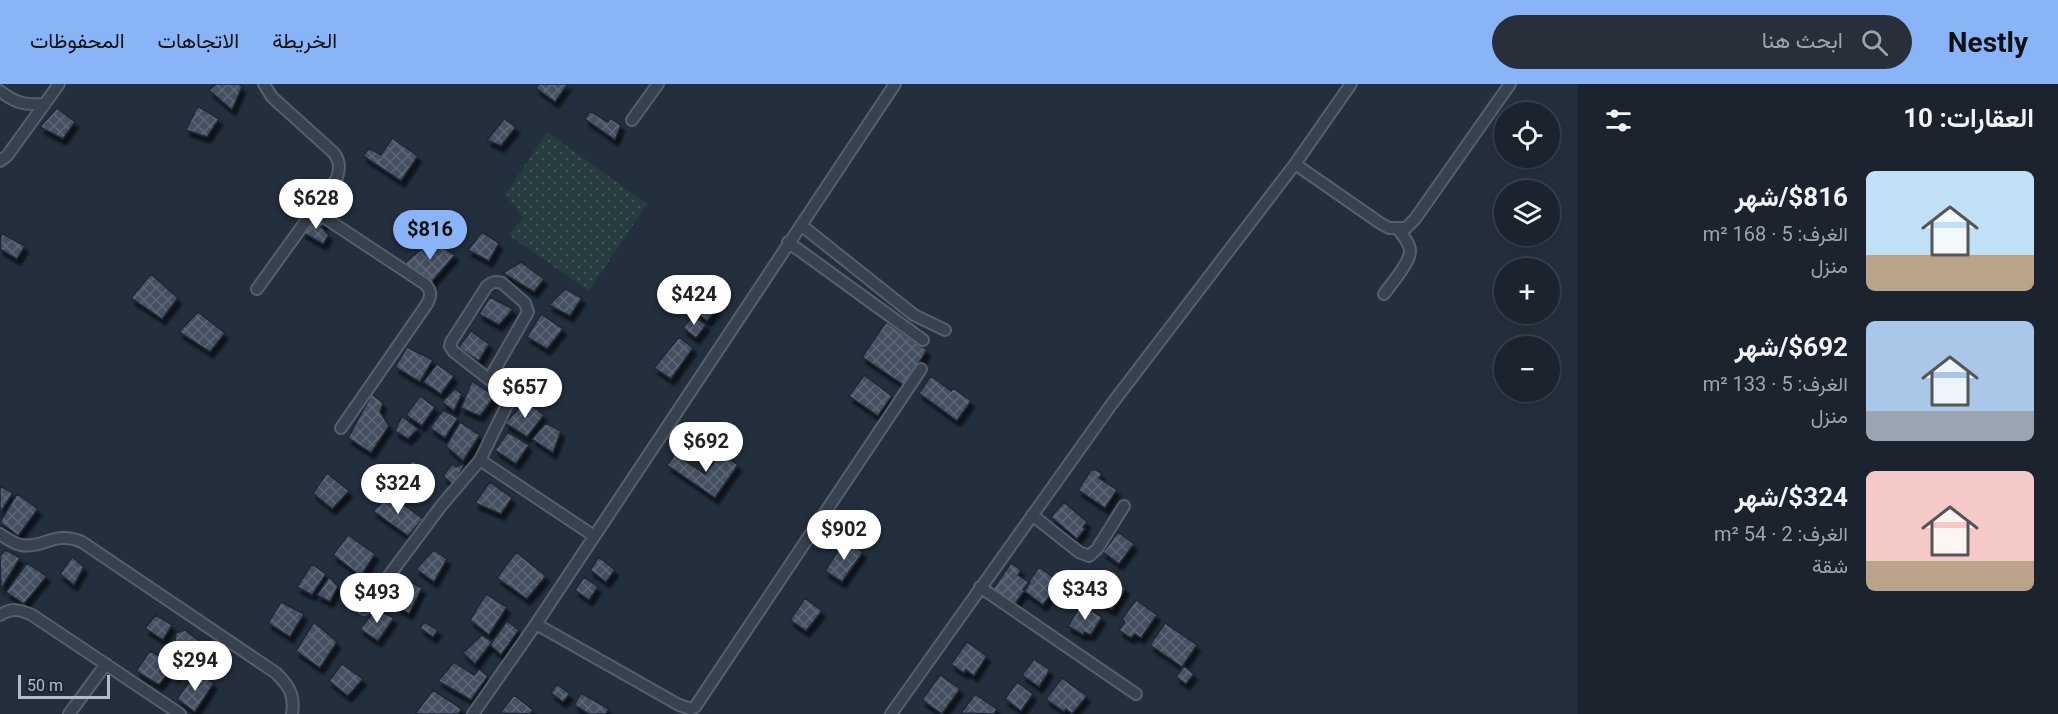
<!DOCTYPE html>
<html lang="ar">
<meta charset="utf-8">
<style>
:root{--surface:#1b232e;--page:#282f3a;--text:#f1f3f6;--muted:#a0a4aa;--line:#39404a;--accent:#8ab4f8}
body{margin:0;font-family:Roboto,Vazirmatn,sans-serif;background:var(--page);color:var(--text);direction:rtl;height:100vh;display:flex;flex-direction:column;font-size:22px;white-space:nowrap}
*{box-sizing:border-box;margin:0}
p{font-size:20px;color:var(--muted)}
.icon{flex:none;width:33px;height:33px;fill:none;stroke:currentColor;stroke-width:2;stroke-linecap:round;stroke-linejoin:round}
.map{position:relative;flex:1;overflow:hidden;direction:ltr}
.side{display:flex;flex-direction:column;background:var(--surface);width:480px}
.side>*{flex:none}
.tools{position:absolute;left:1494px;top:18px;display:grid;gap:12px}
.tools a{display:grid;place-items:center;width:66px;height:66px;border-radius:50%;background:var(--surface);box-shadow:0 3px 9px #0003,0 0 0 2px var(--line);font-size:30px}
.scale{position:absolute;left:18px;bottom:15px;width:92px;box-sizing:border-box;padding-left:6px;border:3px solid #b4bcc9;border-top:0;font-size:16px;line-height:21px;white-space:nowrap;color:#b4bcc9;-webkit-text-stroke:4px #1d2633;paint-order:stroke}
.price{position:absolute;translate:-50% -51px;padding:0 14px;border-radius:21px;background:#fff;color:#222;font-size:20px;line-height:39px;filter:drop-shadow(0 2px 3px #0008)}
.price::after{content:'';position:absolute;left:50%;top:36px;width:18px;height:14px;margin-left:-9px;background:inherit;clip-path:polygon(0 0,100% 0,50% 100%)}
.price.on{background:var(--accent);color:#111}
ul{padding:0;list-style:none}
li{display:flex;align-items:center;gap:18px;height:150px;padding:0 24px}
li span{display:grid;place-items:center;flex:none;width:168px;height:120px;border-radius:9px;color:#555}
li>.icon{margin-inline-start:auto}
span .icon{width:72px;height:72px;fill:#fffc;stroke-width:1}
li b{font-size:26px}
h2{display:flex;justify-content:space-between;align-items:center;height:72px;padding:0 24px;font-size:26px}
header{display:flex;align-items:center;gap:36px;box-sizing:border-box;height:84px;padding:0 30px;background:var(--accent);color:#111}
header strong{font-size:28px}
nav{display:flex;gap:33px;margin-inline-start:auto;font-size:21px}
.search{width:420px;height:54px;background:var(--page);display:flex;align-items:center;gap:15px;box-sizing:border-box;padding:0 21px;border-radius:33px;color:var(--muted);font-size:22px}
main{display:flex;flex:1;min-height:0}
.map>svg:first-child{display:block}
.grass{fill:url(#grass-dots)}
.building{fill:url(#building-cross-hatch);stroke:#1f2835;stroke-width:1.5;filter:url(#shadow)}
.lines{fill:none;stroke-linecap:round;stroke-linejoin:round}
.street-casing{stroke:#565f6c;stroke-width:14}
.street{stroke:#38414e;stroke-width:10}
</style>
<header>
<strong>Nestly</strong>
<div class="search"><svg class="icon" aria-label="search" viewBox="0 0 24 24"><circle cx="10" cy="10" r="6"/><path d="M15 15l6 6"/></svg>ابحث هنا</div>
<nav><a>الخريطة</a><a>الاتجاهات</a><a>المحفوظات</a></nav>
</header>
<main>
<section class="side">
<h2>العقارات: 10<svg class="icon" aria-label="filters" viewBox="0 0 24 24"><path d="M4 7h16M4 17h16"/><circle cx="9" cy="7" r="2"/><circle cx="15" cy="17" r="2"/></svg></h2>
<ul>
<li><span style="background:linear-gradient(#bfe0f5 70%,#b9a48a 0)"><svg class="icon" aria-label="home" viewBox="0 0 24 24"><path d="M3 11l9-7 9 7M6 9v11h12V9"/></svg></span><div><b>$816/شهر</b><p>الغرف: 5 · 168 m²</p><p>منزل</p></div></li>
<li><span style="background:linear-gradient(#a9c7e8 75%,#9aa5b1 0)"><svg class="icon" aria-label="home" viewBox="0 0 24 24"><path d="M3 11l9-7 9 7M6 9v11h12V9"/></svg></span><div><b>$692/شهر</b><p>الغرف: 5 · 133 m²</p><p>منزل</p></div></li>
<li><span style="background:linear-gradient(#f6c9c9 75%,#b9a48a 0)"><svg class="icon" aria-label="home" viewBox="0 0 24 24"><path d="M3 11l9-7 9 7M6 9v11h12V9"/></svg></span><div><b>$324/شهر</b><p>الغرف: 2 · 54 m²</p><p>شقة</p></div></li>
</ul>
</section>
<div class="map">
<svg width="1578" height="630" viewBox="0 0 1578 630">
<defs>
<pattern id="grass-dots" width="8" height="8" patternUnits="userSpaceOnUse" patternTransform="scale(1.5)"><rect width="8" height="8" fill="#263c3f"/><path d="M2 2h.1M6 6h.1" fill="none" stroke="#435659" stroke-width="1.8" stroke-linecap="round"/></pattern>
<pattern id="building-cross-hatch" width="8" height="8" patternUnits="userSpaceOnUse" patternTransform="scale(1.5)"><rect width="8" height="8" fill="#455162"/><path d="M0 0l8 8M0 8l8-8" fill="none" stroke="#5d6877"/></pattern>
<filter id="shadow"><feDropShadow dx="3.5" dy="6" stdDeviation="1.5" flood-color="#0009"/></filter>
</defs>
<rect width="100%" height="100%" fill="#242f3e"/>
<path class="grass" d="M547,48L647,120L589,207L509,151L523,134L506,110Z"/>
<path class="building" d="M216,0H239L242,3L232,26L209,6Z
M539,0H568L555,18L536,4Z
M198,22L219,35L207,53L186,46Z
M57,24L75,38L63,55L40,43Z
M590,27L608,38L610,34L621,41L615,56L585,35Z
M504,35L516,43L501,62L487,56Z
M392,54L418,72L401,97L363,72L369,64L381,71Z
M315,132L326,138L321,143L329,151L323,160L302,148Z
M482,148L499,159L489,177L468,166Z
M1,149L25,162L17,175L0,165Z
M432,156L455,171L430,200L405,179Z
M521,178L544,195L534,208L503,189Z
M151,190L178,214L162,235L131,214Z
M714,199L727,207L717,221L706,213Z
M565,205L582,214L570,232L549,221Z
M490,213L513,225L499,241L479,230Z
M704,215L717,225L707,237L695,228Z
M198,228L225,249L210,268L179,248Z
M541,230L563,245L547,265L527,253Z
M693,231L706,241L696,254L683,244Z
M886,238L927,266L905,302L862,273Z
M471,247L489,260L479,277L458,264Z
M679,253L693,264L671,295L654,284Z
M407,263L433,276L420,298L395,283Z
M437,280L454,292L441,310L423,298Z
M503,283L520,296L515,304L496,293Z
M864,291L892,312L878,332L849,312Z
M931,292L951,307L953,304L971,317L957,337L919,309Z
M472,297L495,312L480,332L461,324Z
M455,305L462,310L454,327L442,318Z
M372,310L383,319L380,328L389,342L371,369L348,354Z
M420,312L435,323L422,342L406,331Z
M526,317L544,331L527,353L505,339Z
M443,326L458,334L445,354L430,344Z
M402,332L418,345L408,355L395,347Z
M460,338L480,351L463,377L446,362Z
M546,339L561,347L553,369L532,355Z
M508,348L529,361L516,380L495,366Z
M721,369L738,381L715,414L667,381L675,370L705,390Z
M412,376L430,390L413,410L397,397Z
M452,380L456,383L462,380L464,382L453,401L443,392Z
M1091,386H1096L1102,390L1099,394L1117,406L1105,424L1078,406Z
M327,389L349,407L332,425L313,409Z
M490,398L512,414L501,430L475,419Z
M0,402L13,409L0,429Z
M17,410L38,425L18,452L0,438Z
M390,410L423,435L408,452L373,427Z
M1064,418L1087,438L1083,443L1085,445L1077,455L1051,433Z
M1118,448L1134,460L1119,480L1103,468Z
M348,451L375,470L361,492L333,471Z
M845,456L863,468L842,498L825,487Z
M6,466L20,474L1,505L0,472Z
M434,466L447,475L434,498L416,485Z
M516,468L546,492L527,515L497,494Z
M72,473L84,483L74,501L60,490Z
M599,473L615,486L606,498L590,486Z
M27,479L47,492L24,520L6,508Z
M1011,479L1021,486L1018,491L1030,499L1015,520L993,505Z
M312,480L326,490L312,511L297,503Z
M1039,483L1060,498L1043,521L1023,506Z
M1100,491L1118,503L1120,500L1126,504L1112,526L1088,511Z
M329,493L338,502L330,518L317,511Z
M584,493L598,503L589,516L575,506Z
M410,498L422,504L409,530L393,519Z
M486,510L507,523L489,551L470,536Z
M805,514L822,527L806,547L790,536Z
M1136,516L1157,531L1141,554L1135,550L1131,554L1119,546L1125,538L1122,535Z
M281,518L304,530L290,553L268,539Z
M1081,520L1102,533L1091,551L1084,548L1083,551L1068,542Z
M376,525L394,534L378,557L360,545Z
M156,531L172,541L163,556L145,544Z
M507,537L519,546L501,571L490,561Z
M314,538L337,558L320,584L296,567Z
M424,538L438,546L433,553L420,544Z
M1165,539L1197,561L1182,583L1150,561Z
M185,546L201,559L175,592L171,584L176,549Z
M482,551L492,558L475,580L463,569Z
M967,558L987,572L974,592L966,586L964,589L951,580Z
M150,567L164,574L162,578L166,581L169,588L159,601L136,587Z
M1034,575L1050,586L1039,603L1022,591Z
M454,578L474,591L479,585L488,592L471,616L438,597Z
M342,580L363,595L348,612L329,597Z
M1184,582L1194,590L1186,600L1176,593Z
M196,588L214,599L195,628L177,615Z
M940,591L960,605L942,630L922,616Z
M1062,594L1087,612L1072,630L1066,625L1064,628L1046,615Z
M1017,598L1033,610L1021,627L1005,615Z
M557,600L570,610L563,618L551,609Z
M433,606L462,625L458,630H415Z
M581,609L609,625L606,630H589L574,621Z
M975,610L997,625L994,630L961,629Z
M514,611L533,626L530,630L500,629Z"/>
<g class="lines">
<defs>
<path id="street" d="M0,7C16,19 24,21 43,20
M632,36L658,0
M0,77L7,72L59,0
M1295,80L1380,139L1389,144H1406L1415,135L1510,0
M313,126L425,200C432,207 431,212 427,220L341,344
M801,141L914,231L945,246
M788,158L923,256
M257,205L337,94C340,83 340,78 334,69L272,13L264,0
M1384,210C1391,200 1410,179 1410,167C1410,159 1402,151 1398,145
M490,294L528,228L525,219L502,199C495,197 492,198 487,202L451,258L450,262L454,268L508,310L507,321L480,376L594,452
M1032,431L1079,468L1089,472L1097,465L1124,422
M0,450C6,454 14,460 21,461C43,465 55,446 82,458L276,589C289,602 295,611 292,630
M980,503L1136,610
M364,525L441,422L480,376
M0,531C12,524 19,525 32,531L180,630
M536,540L679,621L691,625L695,623L921,285
M69,630L106,580
M473,630L536,540L895,0
M891,630L1111,321L1295,80L1351,0"/>
</defs>
<use href="#street" class="street-casing"/>
<use href="#street" class="street"/>
</g>
</svg>
<div class="tools">
<a><svg class="icon" aria-label="locate" viewBox="0 0 24 24"><circle cx="12" cy="12" r="6"/><path d="M12 2v4M12 18v4M2 12h4M18 12h4"/></svg></a>
<a><svg class="icon" aria-label="layers" viewBox="0 0 24 24"><path d="M12 4l9 5-9 5-9-5zM3 14l9 5 9-5"/></svg></a>
<a>+</a>
<a>−</a>
</div>
<div class="scale">50 m</div>
<b class="price" style="left:316px;top:146px">$628</b>
<b class="price on" style="left:430px;top:177px">$816</b>
<b class="price" style="left:694px;top:242px">$424</b>
<b class="price" style="left:525px;top:335px">$657</b>
<b class="price" style="left:706px;top:389px">$692</b>
<b class="price" style="left:398px;top:431px">$324</b>
<b class="price" style="left:844px;top:477px">$902</b>
<b class="price" style="left:1085px;top:537px">$343</b>
<b class="price" style="left:377px;top:540px">$493</b>
<b class="price" style="left:195px;top:608px">$294</b>
</div>
</main>
